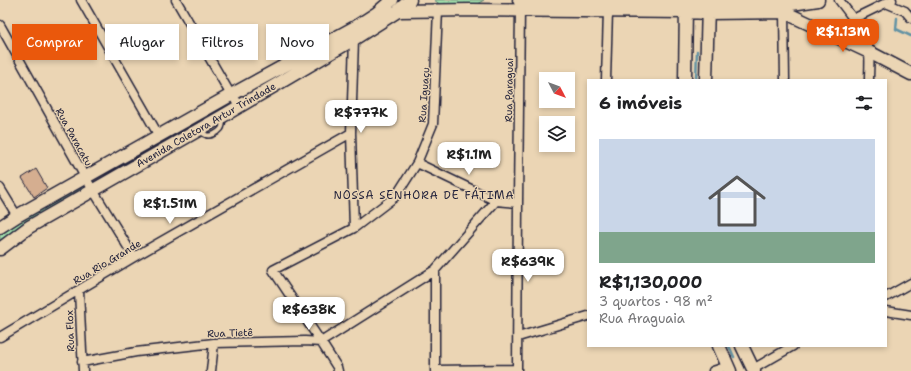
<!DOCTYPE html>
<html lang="pt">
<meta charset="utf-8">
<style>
:root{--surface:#fff;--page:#f2f2f2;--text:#202124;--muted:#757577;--line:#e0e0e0;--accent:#ea580c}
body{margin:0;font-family:"Shantell Sans",sans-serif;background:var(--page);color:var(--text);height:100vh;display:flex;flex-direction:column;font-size:15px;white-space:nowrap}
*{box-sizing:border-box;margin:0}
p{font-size:13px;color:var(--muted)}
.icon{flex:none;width:22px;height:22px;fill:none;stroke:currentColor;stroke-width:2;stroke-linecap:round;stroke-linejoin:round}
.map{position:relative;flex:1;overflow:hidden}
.sheet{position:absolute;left:587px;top:79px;width:300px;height:268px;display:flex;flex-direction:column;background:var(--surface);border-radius:0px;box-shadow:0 2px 6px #0003}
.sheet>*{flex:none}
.top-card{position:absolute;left:12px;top:24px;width:380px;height:36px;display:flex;gap:8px}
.needle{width:26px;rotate:131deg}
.fabs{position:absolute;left:539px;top:72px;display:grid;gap:8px}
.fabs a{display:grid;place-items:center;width:36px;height:36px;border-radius:0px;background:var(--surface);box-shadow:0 2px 6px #0003;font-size:20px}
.price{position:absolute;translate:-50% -34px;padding:0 9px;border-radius:8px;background:#fff;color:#222;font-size:13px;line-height:26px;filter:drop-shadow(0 1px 2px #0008)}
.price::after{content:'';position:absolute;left:50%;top:24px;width:12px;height:9px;margin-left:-6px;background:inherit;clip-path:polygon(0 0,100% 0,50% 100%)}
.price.on{background:var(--accent);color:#fff}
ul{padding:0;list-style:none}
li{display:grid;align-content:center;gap:8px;height:212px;padding:0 12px}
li+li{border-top:1px solid var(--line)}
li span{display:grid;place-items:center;height:124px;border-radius:0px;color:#555}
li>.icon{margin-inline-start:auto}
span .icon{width:72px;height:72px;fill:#fffc;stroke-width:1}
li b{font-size:17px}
h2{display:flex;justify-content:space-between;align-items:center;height:48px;padding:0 12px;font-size:17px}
.tag{padding:0 14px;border-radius:0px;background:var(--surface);box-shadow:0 2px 6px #0003;font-size:14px;line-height:36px}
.tag.on{background:var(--accent);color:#fff}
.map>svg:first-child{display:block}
.park{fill:url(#park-crowns);stroke:#648476}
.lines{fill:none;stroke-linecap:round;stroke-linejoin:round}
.stream{stroke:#6292a4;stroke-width:2.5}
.building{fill:#d5ae90;stroke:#22223b}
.lane-casing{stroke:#22223b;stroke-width:7}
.street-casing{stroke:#22223b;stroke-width:11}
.secondary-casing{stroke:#22223b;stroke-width:15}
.lane{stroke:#ebd5b4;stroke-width:4}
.street{stroke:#ebd5b4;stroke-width:8}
.secondary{stroke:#ebd5b4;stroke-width:12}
.labels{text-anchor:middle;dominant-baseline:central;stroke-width:3;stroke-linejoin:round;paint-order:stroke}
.street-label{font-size:10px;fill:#22223b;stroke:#ebd5b4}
.neighbourhood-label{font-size:11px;letter-spacing:1px;fill:#22223b;stroke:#ebd5b4}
</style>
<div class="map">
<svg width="911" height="371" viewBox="0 0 911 371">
<defs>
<pattern id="park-crowns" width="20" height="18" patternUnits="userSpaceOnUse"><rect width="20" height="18" fill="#a6e7b0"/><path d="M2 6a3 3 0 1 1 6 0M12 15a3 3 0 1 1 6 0" fill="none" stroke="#8fc698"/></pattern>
</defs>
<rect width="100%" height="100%" fill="#ebd5b4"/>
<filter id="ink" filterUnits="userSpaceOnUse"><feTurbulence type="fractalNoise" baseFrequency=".025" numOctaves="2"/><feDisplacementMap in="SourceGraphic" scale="8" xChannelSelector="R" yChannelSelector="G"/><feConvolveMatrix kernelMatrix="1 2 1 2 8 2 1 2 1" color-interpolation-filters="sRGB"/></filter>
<g filter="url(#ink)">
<path class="park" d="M434,0H484L475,5H441Z
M82,183L86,188L0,244V234Z"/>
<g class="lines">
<path class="stream" d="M897,18L896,29L911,36
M696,80L697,51
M729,346L734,357"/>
</g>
<path class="building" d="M36,169L47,188L34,197L22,178Z"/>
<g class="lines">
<defs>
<path id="lane" d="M200,131C202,133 203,134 206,135C210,137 218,133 221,129C223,126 223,122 223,119"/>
<path id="street" d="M81,0L159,136
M176,0L231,95L241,106
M839,0C849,13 867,35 869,52C870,61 869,71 869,80
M886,3L905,11L911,18
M784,12L785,80
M853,19L892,0
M0,25L85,177L134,257
M606,80L608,11
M417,163L496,201L518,203
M0,188L17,216
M354,228L351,133L354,39
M79,291L83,371
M886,297L911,283
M886,311L911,315
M0,337L134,257L351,133
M518,337L588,316
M82,362L136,352L214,343L305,341L321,342L435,270L496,201
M753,369L793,346
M435,370L517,369
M211,371L214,343
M338,371L337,367L321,342L273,270L354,228L396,196L417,163L433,124L438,10
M435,371V270
M517,371L518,203L520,6
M713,371L728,366"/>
<path id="secondary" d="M519,0L520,1L608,3L708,2L785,5L818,0
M398,11L472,10L686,12L708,13L784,12L869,52L911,74
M685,80L686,5
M706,80L708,5
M0,227L17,216L231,95L357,26L377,13L392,0
M0,249L29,227L223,116L354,39L398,11L410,0
M719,346L730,371
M742,346L754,371"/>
</defs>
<use href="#lane" class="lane-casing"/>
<use href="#street" class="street-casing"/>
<use href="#secondary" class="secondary-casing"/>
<use href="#lane" class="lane"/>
<use href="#street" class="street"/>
<use href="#secondary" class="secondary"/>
</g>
</g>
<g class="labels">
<g class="street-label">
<text transform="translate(509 90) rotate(-89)">Rua Paraguai</text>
<text transform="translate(424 95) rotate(-86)">Rua Iguaçu</text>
<text transform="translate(206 125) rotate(-30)">Avenida Coletora Artur Trindade</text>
<text transform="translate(74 137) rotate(61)">Rua Paracatu</text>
<text transform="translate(107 262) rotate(-31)">Rua Rio Grande</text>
<text transform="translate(70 331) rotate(-92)">Rua Flox</text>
<text transform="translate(230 333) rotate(-2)">Rua Tietê</text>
</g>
<g class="neighbourhood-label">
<text x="424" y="195">NOSSA SENHORA DE FÁTIMA</text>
</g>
</g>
</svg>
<div class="fabs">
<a><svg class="needle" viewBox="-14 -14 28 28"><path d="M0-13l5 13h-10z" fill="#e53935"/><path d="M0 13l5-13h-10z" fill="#757577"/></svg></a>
<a><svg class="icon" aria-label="layers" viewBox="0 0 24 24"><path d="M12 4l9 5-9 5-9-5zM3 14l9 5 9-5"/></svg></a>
</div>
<b class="price on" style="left:843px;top:53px">R$1.13M</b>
<b class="price" style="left:361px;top:134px">R$777K</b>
<b class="price" style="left:469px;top:176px">R$1.1M</b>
<b class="price" style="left:170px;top:225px">R$1.51M</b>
<b class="price" style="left:528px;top:283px">R$639K</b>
<b class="price" style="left:309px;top:331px">R$638K</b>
<div class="top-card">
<a class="tag on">Comprar</a>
<a class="tag">Alugar</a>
<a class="tag">Filtros</a>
<a class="tag">Novo</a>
</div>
<section class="sheet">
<h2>6 imóveis<svg class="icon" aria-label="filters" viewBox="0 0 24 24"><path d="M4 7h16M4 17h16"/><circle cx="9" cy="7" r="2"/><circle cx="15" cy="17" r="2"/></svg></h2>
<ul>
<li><span style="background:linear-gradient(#c9d6e8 75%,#7fa58c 0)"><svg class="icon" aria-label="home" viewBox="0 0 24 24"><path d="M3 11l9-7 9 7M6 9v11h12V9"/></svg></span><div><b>R$1,130,000</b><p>3 quartos · 98 m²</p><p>Rua Araguaia</p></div></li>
</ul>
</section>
</div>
